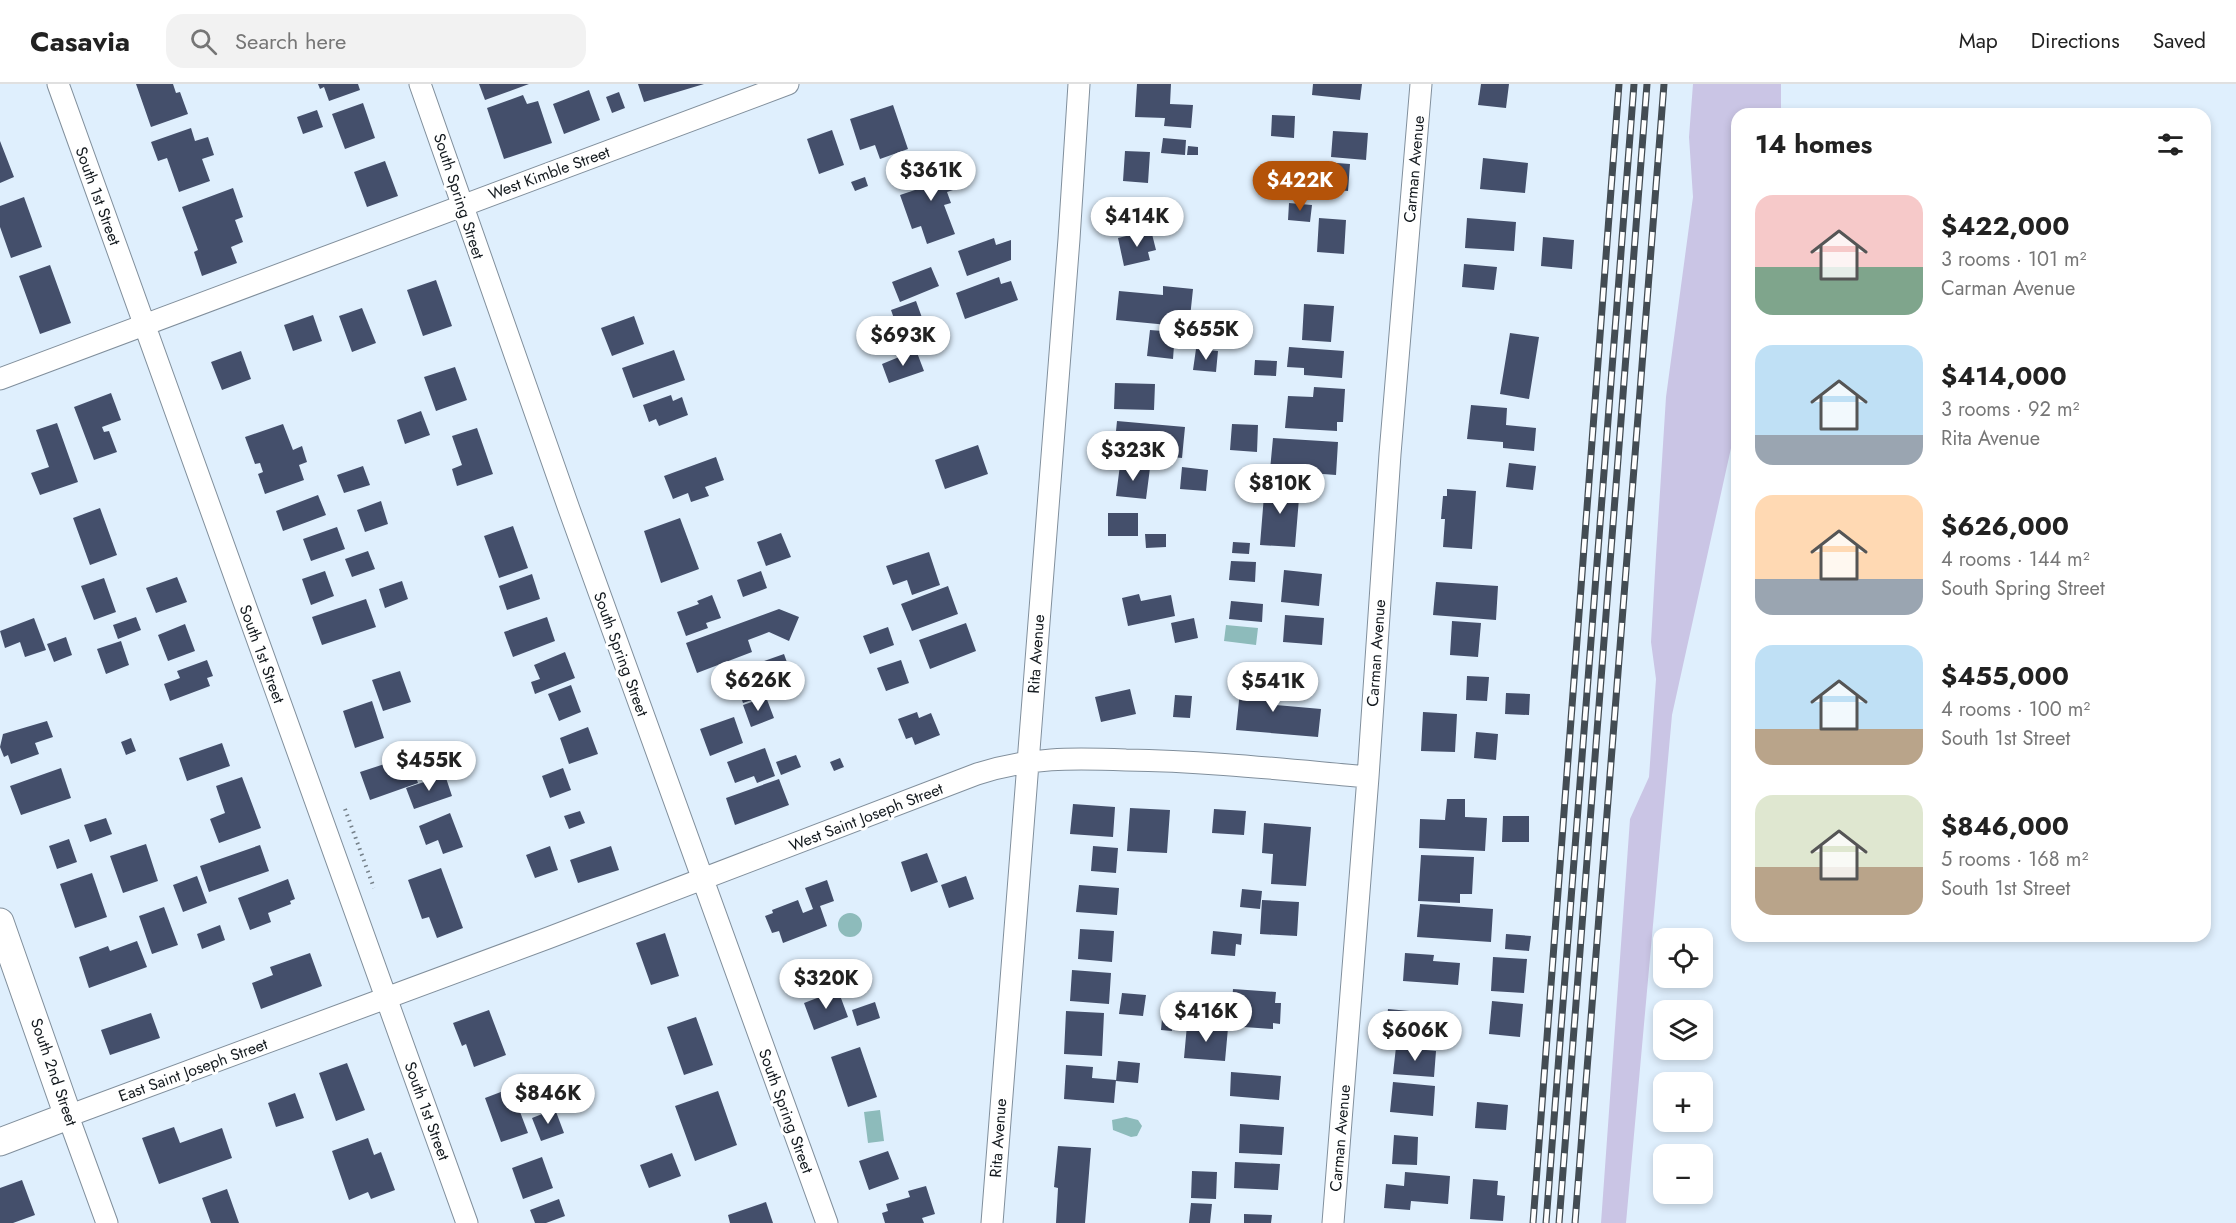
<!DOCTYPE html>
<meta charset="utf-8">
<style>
:root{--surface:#fff;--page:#f2f2f2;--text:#222;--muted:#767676;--line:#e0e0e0;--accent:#b45309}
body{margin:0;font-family:Jost,sans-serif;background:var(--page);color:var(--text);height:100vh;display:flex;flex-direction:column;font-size:22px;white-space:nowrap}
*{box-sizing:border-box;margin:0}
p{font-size:20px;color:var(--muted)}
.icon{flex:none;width:33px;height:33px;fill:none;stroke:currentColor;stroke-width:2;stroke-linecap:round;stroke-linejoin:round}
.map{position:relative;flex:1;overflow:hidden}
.drawer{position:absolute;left:1731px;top:24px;width:480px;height:834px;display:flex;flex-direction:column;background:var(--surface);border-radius:18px;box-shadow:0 3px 9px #0003}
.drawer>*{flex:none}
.controls{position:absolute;left:1653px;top:844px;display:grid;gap:12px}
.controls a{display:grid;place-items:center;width:60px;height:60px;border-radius:12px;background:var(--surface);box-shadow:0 3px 9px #0003;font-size:30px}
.price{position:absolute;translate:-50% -51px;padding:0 14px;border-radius:21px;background:#fff;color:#222;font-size:20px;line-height:39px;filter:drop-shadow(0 2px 3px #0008)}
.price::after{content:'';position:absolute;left:50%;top:36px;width:18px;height:14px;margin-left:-9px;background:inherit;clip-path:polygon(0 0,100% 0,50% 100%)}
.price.selected{background:var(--accent);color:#fff}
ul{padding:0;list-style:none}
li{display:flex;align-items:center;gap:18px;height:150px;padding:0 24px}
li span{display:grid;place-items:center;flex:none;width:168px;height:120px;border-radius:18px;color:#555}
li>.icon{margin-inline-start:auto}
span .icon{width:72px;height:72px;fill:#fffc;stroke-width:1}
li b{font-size:26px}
h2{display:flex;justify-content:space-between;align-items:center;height:72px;padding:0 24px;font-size:26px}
header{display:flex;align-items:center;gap:36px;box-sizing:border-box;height:84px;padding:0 30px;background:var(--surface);border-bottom:2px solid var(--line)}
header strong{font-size:28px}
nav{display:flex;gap:33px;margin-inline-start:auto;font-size:21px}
.search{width:420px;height:54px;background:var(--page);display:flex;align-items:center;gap:15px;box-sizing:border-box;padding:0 21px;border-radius:18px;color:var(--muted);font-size:22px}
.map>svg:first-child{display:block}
.green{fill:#cac5e5}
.water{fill:#8dbbbb}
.building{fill:#444f6b}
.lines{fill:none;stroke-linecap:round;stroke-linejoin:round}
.minor-casing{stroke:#818f9c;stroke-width:23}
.tertiary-casing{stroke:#818f9c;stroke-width:29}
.path{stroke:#758089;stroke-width:4;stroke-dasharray:1.5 4.5;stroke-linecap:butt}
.minor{stroke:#fff;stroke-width:21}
.tertiary{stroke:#fff;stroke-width:27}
.rail-casing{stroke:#434c53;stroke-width:7}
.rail{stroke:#fff;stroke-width:4.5;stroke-dasharray:14;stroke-linecap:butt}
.labels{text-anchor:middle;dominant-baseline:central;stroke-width:6;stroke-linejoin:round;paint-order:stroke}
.street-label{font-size:16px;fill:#141a1f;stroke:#fff}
</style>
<header>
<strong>Casavia</strong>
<div class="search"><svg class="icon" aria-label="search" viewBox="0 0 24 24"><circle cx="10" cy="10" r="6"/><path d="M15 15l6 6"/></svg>Search here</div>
<nav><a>Map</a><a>Directions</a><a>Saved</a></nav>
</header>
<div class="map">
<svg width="2236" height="1139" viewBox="0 0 2236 1139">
<rect width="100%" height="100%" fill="#dfeffd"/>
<path class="green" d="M1693,0H1781V30H1737V337L1672,631L1626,1139H1601L1630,735L1649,693L1656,595L1651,558L1656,471L1666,313L1693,113L1689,53Z"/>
<path class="water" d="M1226,541L1258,544L1256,561L1224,557Z
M838 841a12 12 0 1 1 24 0a12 12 0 1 1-24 0Z
M880,1026L884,1057L868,1059L864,1028Z
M1126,1033L1138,1036L1142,1042L1137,1052L1131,1053L1113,1046L1112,1036Z"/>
<path class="building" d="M136,0H173L176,9L180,8L188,30L151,43Z
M318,0H358L360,6L329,17L324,3L320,5Z
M479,0H529L485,16Z
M638,0H704L644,18Z
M1137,0H1171L1170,20L1193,21L1191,44L1164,42L1165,34L1135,33Z
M1313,0H1362L1360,16L1312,11Z
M1481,0H1509L1506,24L1478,21Z
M589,6L600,36L564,50L553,20Z
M619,8L625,24L612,29L606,13Z
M523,11L527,20L538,17L552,59L504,75L487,24Z
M363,19L375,54L345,65L332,30Z
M893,21L908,65L880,75L875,61L860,66L850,35Z
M317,26L323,43L303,50L297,33Z
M1272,31L1295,32L1294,54L1271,52Z
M191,44L195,57L208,53L214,71L202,75L210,97L179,108L167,74L158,77L151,58Z
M832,46L844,81L819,90L807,55Z
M1333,47L1368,49L1366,76L1331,73Z
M1163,54L1186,56L1185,71L1161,69Z
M0,57L14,93L0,99Z
M1188,62L1198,63V71H1187Z
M1125,67L1150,68L1148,99L1123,97Z
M1483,74L1528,79L1525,109L1480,105Z
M385,77L398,112L367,123L354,88Z
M950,77L959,104L947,108L951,119L944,121L955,150L927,160L921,142L912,145L900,111L915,106L910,91Z
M1311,77L1350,80L1348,107L1309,104Z
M865,93L868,102L855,107L851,98Z
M233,104L243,133L235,136L243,158L231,163L237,179L202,192L194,168L198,166L182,123Z
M24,113L42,163L11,174L0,143V122Z
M1289,119L1312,121L1310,138L1288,136Z
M1319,134L1346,136L1344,170L1317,168Z
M1467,134L1516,138L1514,167L1465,164Z
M1151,146L1156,166L1148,168L1150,176L1124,182L1118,154Z
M1543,153L1574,156L1572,185L1541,182Z
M994,154L996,161L1011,156V176L967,192L958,167Z
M1464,180L1497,183L1494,206L1462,203Z
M50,181L71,239L40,250L19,192Z
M931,183L939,202L900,218L892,198Z
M999,193L1001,200L1011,197L1018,216L965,235L956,209Z
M436,196L452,242L423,252L407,206Z
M1163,202L1193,205L1189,243L1116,236L1119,207L1163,211Z
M916,217L925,242L900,252L891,226Z
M1304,220L1334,222L1331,258L1302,256Z
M362,224L376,259L352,268L339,232Z
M313,231L322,257L293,267L284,241Z
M634,232L644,260L612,272L601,244Z
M1150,246L1175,248L1173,275L1147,272Z
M1510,249L1539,253L1529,315L1500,310Z
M1289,263L1344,267L1342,294L1304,291V284L1287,283Z
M1196,265L1218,267L1216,288L1193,286Z
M674,266L685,296L633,314L622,284Z
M916,266L924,287L889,299L882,280Z
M241,267L251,295L222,306L211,278Z
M1255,276L1277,277L1276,292L1254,291Z
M455,283L467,316L436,327L424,293Z
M1115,299L1155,300L1154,326L1114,325Z
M1314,303L1345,305L1343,338H1337V347L1285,344L1288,312L1313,313Z
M111,309L121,336L102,343L104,348L109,347L117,368L94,376L74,323Z
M671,311L673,317L682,313L688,331L659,342L656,335L649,338L643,321Z
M1471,321L1507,324L1506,341L1536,344L1534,367L1503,364V358L1467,355Z
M421,327L430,351L405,360L397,336Z
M1117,337L1185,343L1182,374L1114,367Z
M57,339L78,398L40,411L31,389L49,383L36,346Z
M283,340L293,366L302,362L307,378L299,381L304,396L265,410L258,390L263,388L260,379L255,380L245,353Z
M1232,340L1258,341L1257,368L1230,366Z
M477,344L493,390L457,402L452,385L462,381L452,352Z
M1273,354L1338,358L1336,391L1270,386Z
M978,361L988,390L945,405L935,376Z
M716,373L724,396L705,403L709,412L691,418L688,409L673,415L664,392Z
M1509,379L1536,382L1533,406L1506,403Z
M1120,381L1150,384L1146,415L1116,412Z
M363,382L370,401L344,409L337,391Z
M1182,383L1208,386L1206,407L1180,405Z
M1265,399L1300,402L1295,463L1260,461Z
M1447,405L1476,407L1472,465L1443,463L1445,435H1441L1443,412H1447Z
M318,411L326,431L283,447L276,427Z
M381,417L388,440L365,448L357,426Z
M100,424L117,471L90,481L73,434Z
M1108,429H1138V452H1108Z
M680,434L699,485L661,499L644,447Z
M513,442L528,484L499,494L484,452Z
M337,443L345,465L311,477L303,455Z
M781,449L791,473L766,482L757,458Z
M1145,450H1166V463L1146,464Z
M1233,458L1250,459L1249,470L1232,469Z
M368,467L375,485L352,493L345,475Z
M929,468L940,501L912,511L907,496L893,501L886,482Z
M1231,477L1256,478L1255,498L1229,496Z
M1284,486L1322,490L1319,522L1281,518Z
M325,487L334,512L311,521L302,495Z
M761,487L767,504L743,513L737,496Z
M532,490L540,515L507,526L499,502Z
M177,493L187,518L156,529L146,504Z
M104,494L116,528L94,536L81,502Z
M402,497L408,515L385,524L379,505Z
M1436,498L1498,502L1496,536L1433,531Z
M948,502L958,530L912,547L901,520Z
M1139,510L1141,517L1171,511L1175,532L1128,542L1122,514Z
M712,511L721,534L706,539L708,544L686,552L677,528L699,520L697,517Z
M366,515L376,543L322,561L312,533Z
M1231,517L1263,520L1262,538L1229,535Z
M779,525L799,533L789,557L769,548L748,556L752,568L697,589L686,559Z
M1285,531L1324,534L1322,561L1283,558Z
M136,533L141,546L118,555L113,541Z
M547,533L555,557L513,573L504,548Z
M34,534L46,566L25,573L20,558L5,564L0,547Z
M1194,534L1198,554L1175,559L1171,539Z
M1452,537L1481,539L1478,573L1450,571Z
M966,539L976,567L930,585L919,556Z
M185,540L195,567L168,577L158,551Z
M888,543L894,561L870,570L863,552Z
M66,553L72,571L54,578L47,560Z
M121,557L129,581L106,590L97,565Z
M565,568L575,594L535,610L531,598L540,595L534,581Z
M784,570L795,601L743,619L733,588Z
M207,576L213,592L207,594L210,602L170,617L164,600L180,594L177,587Z
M901,576L909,599L886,607L877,584Z
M1251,581L1269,582V594L1250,593Z
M400,587L411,618L383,627L372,596Z
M1467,592L1489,593L1487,617L1466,616Z
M1241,597L1278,600L1276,621L1321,625L1318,653L1236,646Z
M571,601L581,628L559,637L548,610Z
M1130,605L1136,630L1101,638L1095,613Z
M1506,609L1530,610L1529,631L1505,630Z
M1175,611L1192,612L1190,634L1173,633Z
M766,613L774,634L751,643L743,621Z
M372,617L384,654L355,664L343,627Z
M917,628L919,634L931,629L940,651L915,661L912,653L906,655L898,635Z
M1423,628L1457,630L1455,668L1421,667Z
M734,633L743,659L710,672L700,645Z
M47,637L53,653L35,659L39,670L11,680L8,671L4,673L0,663L3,650Z
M588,643L598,670L569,680L560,654Z
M1476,648L1498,650L1496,676L1474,674Z
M131,654L136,667L126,671L121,658Z
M222,659L230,682L187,697L179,674Z
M765,664L775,692L757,699L754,692L735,699L727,678Z
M796,671L801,683L781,691L776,678Z
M409,672L418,699L370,716L360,688Z
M840,674L844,683L834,687L830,678Z
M61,684L71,714L21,731L10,702Z
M563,684L571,706L550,714L542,692Z
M445,691L452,712L414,725L406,704Z
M242,693L261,744L219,759L210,735L225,729L216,702Z
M779,695L789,721L735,741L726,714Z
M1447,715H1465V733L1487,734L1485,767L1419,764L1420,735L1445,736Z
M1073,720L1115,723L1113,753L1070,750Z
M1130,724L1170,726L1167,769L1127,767Z
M1214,725L1246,727L1244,751L1212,749Z
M580,727L585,739L569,745L564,732Z
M450,729L463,763L443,770L438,756L426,761L419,742Z
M1503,732H1529V758H1502Z
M106,734L112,750L90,758L84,741Z
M1264,739L1311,743L1306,802L1271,800L1273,770L1262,769Z
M69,755L77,778L57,785L49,762Z
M146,760L158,797L123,809L110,772Z
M260,761L269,787L209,808L200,782Z
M550,762L558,786L535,794L526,771Z
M611,762L619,786L578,799L570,776Z
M1093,762L1118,764L1116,789L1091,787Z
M927,769L938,798L911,808L901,778Z
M1421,771L1474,773L1472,810H1460V819L1418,817Z
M441,784L463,844L437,854L429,833L422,835L408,796Z
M92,789L107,833L75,844L60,800Z
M197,792L207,819L183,828L173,801Z
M966,792L974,815L949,824L941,801Z
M288,795L295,815L290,817L291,820L268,829L271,838L250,846L238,814Z
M827,796L834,817L820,822L827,842L783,859L779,847L772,849L765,832L773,829L772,826L798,816L803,829L813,825L805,804Z
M1079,801L1119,804L1117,831L1076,828Z
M1242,805L1262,807L1260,825L1240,823Z
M1262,816L1299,818L1297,852L1260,850Z
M1420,820L1493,825L1491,858L1417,853Z
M164,823L178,861L152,870L139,832Z
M220,841L225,856L202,865L197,850Z
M1080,845L1114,847L1112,878L1078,875Z
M1213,847L1242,850L1241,861L1236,860L1235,872L1211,870Z
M665,849L679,892L651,901L636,859Z
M1506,850L1531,852L1529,867L1505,865Z
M137,857L147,883L89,904L79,873L108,862L110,867Z
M310,869L322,902L261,925L252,899L273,891L270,883Z
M1405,869L1434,871L1433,877L1460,879L1458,901L1403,897Z
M1493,873L1527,875L1524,909L1491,907Z
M1072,886L1111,889L1109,920L1070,917Z
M1233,905L1276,908L1275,919H1281L1280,940L1273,939V945L1230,942Z
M838,906L848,933L814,946L804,919Z
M1122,909L1146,911L1143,932L1119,930Z
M1492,917L1523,920L1520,953L1489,950Z
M875,918L880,934L857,942L852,926Z
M1388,925L1431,929L1428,957L1385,953Z
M489,926L506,971L474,983L466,960L462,962L453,939Z
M1066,927L1104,929L1102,972L1064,970Z
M151,929L160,954L110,971L101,946Z
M696,933L713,981L684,991L667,943Z
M1162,935L1173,936L1172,947L1161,946Z
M1187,941L1228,944L1225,977L1184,974Z
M860,963L877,1013L848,1023L831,973Z
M1396,963L1436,967L1434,993L1393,990Z
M1118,977L1140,979L1138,999L1116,997Z
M347,979L365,1026L336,1037L319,989Z
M1066,981L1093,983L1092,994L1116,996L1114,1019L1064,1015Z
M1231,988L1281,992L1279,1016L1230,1012Z
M1393,998L1435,1002L1433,1032L1390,1028Z
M511,1004L528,1049L501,1058L485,1014Z
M718,1007L737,1061L695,1077L675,1022Z
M295,1009L304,1034L276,1043L268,1019Z
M1477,1018L1508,1021L1506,1046L1475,1044Z
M555,1025L564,1049L541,1057L532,1034Z
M1240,1040L1284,1043L1282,1071L1239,1069Z
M174,1043L180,1059L222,1044L232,1074L159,1100L142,1054Z
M1394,1051L1418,1053L1417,1081L1392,1080Z
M368,1054L374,1071L381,1068L395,1106L371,1115L368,1108L349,1116L332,1067Z
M1058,1062L1091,1064L1085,1139H1056L1058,1104L1054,1103Z
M888,1067L899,1095L869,1106L859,1077Z
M672,1069L681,1092L649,1104L640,1081Z
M542,1073L553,1104L523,1115L512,1084Z
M1235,1078L1280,1080L1278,1106L1234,1104Z
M1192,1087L1217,1088L1216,1115L1191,1114Z
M1405,1088L1450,1092L1448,1120L1411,1117L1410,1126L1384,1124L1386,1100L1404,1102Z
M1473,1095L1498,1097L1497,1111L1505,1112L1503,1137L1470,1135Z
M22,1096L35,1131L13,1139H0V1104Z
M926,1102L935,1130L922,1134L924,1139H885L882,1129L888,1127L886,1120L910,1113L908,1107Z
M227,1105L239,1139H211L202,1114Z
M559,1115L565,1132L546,1139H535L530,1126Z
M766,1118L773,1139H730L728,1131Z
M1191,1119L1212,1120L1210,1139H1189Z
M1244,1130L1272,1131L1271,1139H1244Z"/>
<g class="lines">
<defs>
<path id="minor" d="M58,0L467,1139
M420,0L569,425L827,1139
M0,295L788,0
M107,1139L68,1032L548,854L977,690C1030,673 1072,674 1126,676C1208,677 1288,686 1368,693
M992,1139L1069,155L1079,0
M1333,1139L1368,693L1390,370L1421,0"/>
<path id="tertiary" d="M0,838L68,1032L0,1058"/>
</defs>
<use href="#minor" class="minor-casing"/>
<use href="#tertiary" class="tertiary-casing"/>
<path class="path" d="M345,725L374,804"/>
<use href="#minor" class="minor"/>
<use href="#tertiary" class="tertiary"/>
<defs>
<path id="rail" d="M1533,1139L1619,0
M1546,1139L1634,0
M1559,1139L1647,0
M1575,1139L1664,0"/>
</defs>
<use href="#rail" class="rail-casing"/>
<use href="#rail" class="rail"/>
</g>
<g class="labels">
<g class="street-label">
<text transform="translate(1414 85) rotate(-85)">Carman Avenue</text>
<text transform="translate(549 89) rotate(-20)">West Kimble Street</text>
<text transform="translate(98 112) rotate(70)">South 1st Street</text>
<text transform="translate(459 112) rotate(72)">South Spring Street</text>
<text transform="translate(1376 569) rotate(-86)">Carman Avenue</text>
<text transform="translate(262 570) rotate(70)">South 1st Street</text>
<text transform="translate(621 570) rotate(70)">South Spring Street</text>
<text transform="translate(1036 570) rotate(-86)">Rita Avenue</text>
<text transform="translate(866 733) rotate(-21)">West Saint Joseph Street</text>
<text transform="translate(193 986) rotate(-20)">East Saint Joseph Street</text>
<text transform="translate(54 988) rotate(71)">South 2nd Street</text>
<text transform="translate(427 1027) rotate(70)">South 1st Street</text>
<text transform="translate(786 1027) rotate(70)">South Spring Street</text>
<text transform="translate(998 1054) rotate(-86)">Rita Avenue</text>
<text transform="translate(1340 1054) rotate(-85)">Carman Avenue</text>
</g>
</g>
</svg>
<div class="controls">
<a><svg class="icon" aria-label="locate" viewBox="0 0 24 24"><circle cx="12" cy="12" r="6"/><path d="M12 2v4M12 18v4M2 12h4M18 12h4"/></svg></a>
<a><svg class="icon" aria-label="layers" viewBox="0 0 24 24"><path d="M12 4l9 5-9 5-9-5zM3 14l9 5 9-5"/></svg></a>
<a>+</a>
<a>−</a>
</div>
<b class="price" style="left:931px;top:118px">$361K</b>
<b class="price selected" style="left:1300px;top:128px">$422K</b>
<b class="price" style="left:1137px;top:164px">$414K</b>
<b class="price" style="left:1206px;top:277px">$655K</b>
<b class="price" style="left:903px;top:283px">$693K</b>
<b class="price" style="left:1133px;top:398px">$323K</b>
<b class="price" style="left:1280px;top:431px">$810K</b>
<b class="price" style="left:758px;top:628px">$626K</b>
<b class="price" style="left:1273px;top:629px">$541K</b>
<b class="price" style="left:429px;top:708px">$455K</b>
<b class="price" style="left:826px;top:926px">$320K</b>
<b class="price" style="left:1206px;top:959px">$416K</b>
<b class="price" style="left:1415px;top:978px">$606K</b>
<b class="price" style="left:548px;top:1041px">$846K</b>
<section class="drawer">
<h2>14 homes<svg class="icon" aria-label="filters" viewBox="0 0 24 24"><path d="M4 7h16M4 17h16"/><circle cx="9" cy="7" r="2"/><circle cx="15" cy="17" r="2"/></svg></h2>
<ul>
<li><span style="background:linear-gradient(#f6c9c9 60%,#7fa58c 0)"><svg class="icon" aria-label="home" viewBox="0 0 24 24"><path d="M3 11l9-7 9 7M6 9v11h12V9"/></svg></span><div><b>$422,000</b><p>3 rooms · 101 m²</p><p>Carman Avenue</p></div></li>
<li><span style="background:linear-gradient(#bfe0f5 75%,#9aa5b1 0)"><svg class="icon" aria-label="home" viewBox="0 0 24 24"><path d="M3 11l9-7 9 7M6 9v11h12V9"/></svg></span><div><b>$414,000</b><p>3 rooms · 92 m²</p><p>Rita Avenue</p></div></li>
<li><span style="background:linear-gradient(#ffd9b3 70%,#9aa5b1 0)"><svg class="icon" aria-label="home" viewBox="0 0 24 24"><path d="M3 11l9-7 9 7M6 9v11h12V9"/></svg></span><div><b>$626,000</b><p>4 rooms · 144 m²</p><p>South Spring Street</p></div></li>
<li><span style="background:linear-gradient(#bfe0f5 70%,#b9a48a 0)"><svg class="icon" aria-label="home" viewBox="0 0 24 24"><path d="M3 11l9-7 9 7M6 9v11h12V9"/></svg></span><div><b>$455,000</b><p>4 rooms · 100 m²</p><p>South 1st Street</p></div></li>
<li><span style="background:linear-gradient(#dfe7d0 60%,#b9a48a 0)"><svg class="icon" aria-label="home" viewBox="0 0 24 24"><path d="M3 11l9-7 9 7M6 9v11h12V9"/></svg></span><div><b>$846,000</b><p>5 rooms · 168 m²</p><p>South 1st Street</p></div></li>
</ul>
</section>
</div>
